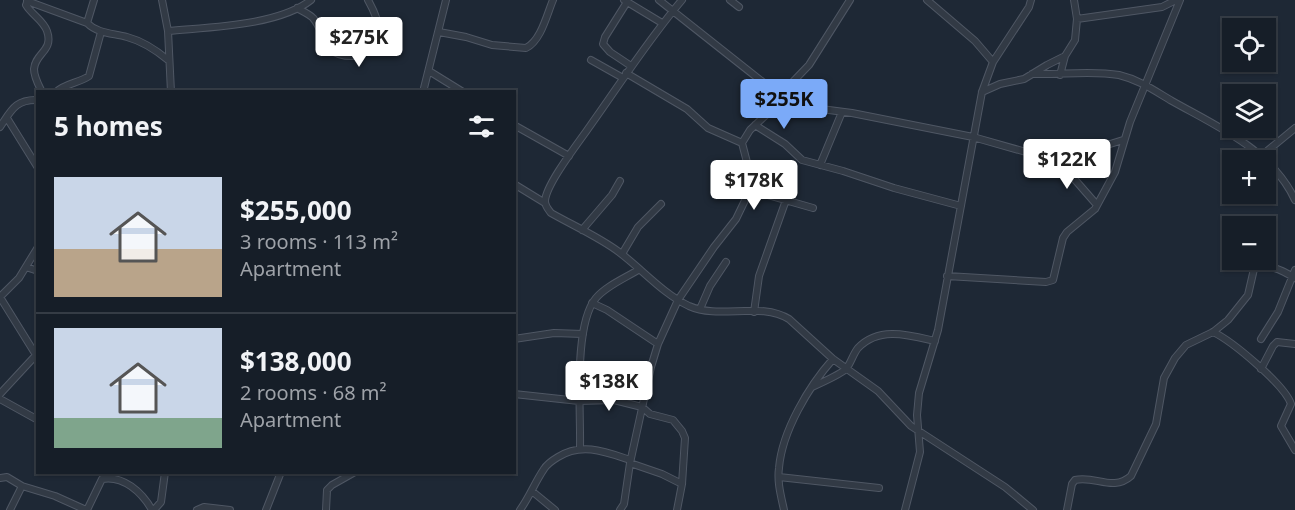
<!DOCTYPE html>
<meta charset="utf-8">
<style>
:root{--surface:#161e28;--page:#232b34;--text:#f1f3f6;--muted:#9ea2a8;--line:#353c45;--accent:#7baaf8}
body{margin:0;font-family:"Noto Sans",sans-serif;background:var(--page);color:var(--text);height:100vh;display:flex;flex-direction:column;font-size:22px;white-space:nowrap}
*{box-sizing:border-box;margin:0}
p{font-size:20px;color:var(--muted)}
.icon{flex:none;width:33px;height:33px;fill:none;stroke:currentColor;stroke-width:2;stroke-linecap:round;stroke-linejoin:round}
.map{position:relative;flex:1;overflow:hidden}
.panel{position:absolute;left:36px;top:90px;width:480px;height:384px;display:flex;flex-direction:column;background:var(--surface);border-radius:0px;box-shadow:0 2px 4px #0004,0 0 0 2px var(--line)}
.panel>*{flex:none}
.controls{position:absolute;left:1222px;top:18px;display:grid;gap:12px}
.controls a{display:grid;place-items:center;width:54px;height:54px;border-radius:0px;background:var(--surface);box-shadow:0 2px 4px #0004,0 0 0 2px var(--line);font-size:30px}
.price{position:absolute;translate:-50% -51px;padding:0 14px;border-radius:6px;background:#fff;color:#222;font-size:20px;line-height:39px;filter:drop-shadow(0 2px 3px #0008)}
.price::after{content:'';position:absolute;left:50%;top:36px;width:18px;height:14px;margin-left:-9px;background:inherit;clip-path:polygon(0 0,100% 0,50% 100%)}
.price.current{background:var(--accent);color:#111}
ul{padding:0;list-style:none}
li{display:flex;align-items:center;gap:18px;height:150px;padding:0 18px}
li+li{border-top:2px solid var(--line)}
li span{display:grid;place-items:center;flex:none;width:168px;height:120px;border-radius:0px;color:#555}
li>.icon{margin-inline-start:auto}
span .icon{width:72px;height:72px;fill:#fffc;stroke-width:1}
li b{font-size:26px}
h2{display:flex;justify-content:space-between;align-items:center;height:72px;padding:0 18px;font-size:26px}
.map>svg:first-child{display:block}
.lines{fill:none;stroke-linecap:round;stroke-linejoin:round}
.minor-casing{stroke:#4f5764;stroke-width:8}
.minor{stroke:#323a45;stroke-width:6}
</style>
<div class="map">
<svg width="1295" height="510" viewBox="0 0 1295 510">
<rect width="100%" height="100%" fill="#1e2835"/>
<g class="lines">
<defs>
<path id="minor" d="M28,0L26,5C32,15 43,20 47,31C54,51 35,53 34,69C34,77 38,84 42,92
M94,0L87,23C98,34 113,33 127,37C142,41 156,50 168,60
M162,0L168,31L171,92
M624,0L662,23
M659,0L764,83L780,98
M682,0C648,40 620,84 590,126C579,142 546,184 545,201C545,206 548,209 551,213C574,226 599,237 619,252C643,270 662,293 689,306C720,320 760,301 789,319L833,359L878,391L911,426L1005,487L1033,510
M730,0L739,7
M927,0L975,41L993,62
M27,1L87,23
M627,2L605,37L603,44L610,52L631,66
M297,8C302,11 309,14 313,18C327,34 321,58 355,56C385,41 383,27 368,0
M1077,19L1162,7L1176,0
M168,31C208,27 278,26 311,0
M439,32L466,37L492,45L526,48C541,41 547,14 553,0
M591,60L623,78
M429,71L463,92
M626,73L687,109L708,128L742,143
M1032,74C1061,75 1091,70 1119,75C1140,80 1155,91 1172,101C1218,127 1272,150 1295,200
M1060,75L1065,56
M56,92C66,83 79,83 89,76L101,32
M423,92L446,0
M982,92L1000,84L1024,79L1047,65L1065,56L1075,40L1077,19L1074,0
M777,101L798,106L852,113L973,137L1047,158L1078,154L1123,140
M7,118L38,168
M514,125L569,156
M755,125L785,144L802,160L843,171L894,188L961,206
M0,127C11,111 15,99 38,100
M1261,156L1295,128
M1056,158L1097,205
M820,165L842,112
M514,184L545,203
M750,190L813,208
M582,230L612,195L620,181
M622,254L638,227L661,204
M26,267L38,271
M947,276L1046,282L1053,280L1063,238L1067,232L1095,209L1115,172L1130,122L1180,0
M0,297L36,355
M0,297L19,278L38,247
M592,303L607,310L658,344
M700,309L710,286L726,262
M754,312L759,276L786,200
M1213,332C1232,341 1285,385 1291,404L1281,426L1295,450
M514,339L554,333L583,334
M1261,339L1278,312L1295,270
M1261,369L1273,346L1277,342L1295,344
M812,387C821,383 839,375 846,369C851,363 853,354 858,348C879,326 909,335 935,341
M0,394L37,354
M514,394L579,401L614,400L642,407L650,414L673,420L682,431L685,438L682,484L677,510
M0,399L38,420
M580,448C581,413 573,325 596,298C606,286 625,278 638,270
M630,463L662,474L682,484
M779,477L879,488
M0,478L7,477L22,486
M533,492L555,510
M10,510L22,486L55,496L86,510
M87,510L102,479C123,475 142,492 152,510
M154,510L161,502L165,472
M197,510L204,507L230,510
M266,510L281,472
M326,510L327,490L332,485L355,472
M520,510C530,496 535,482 544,469C547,464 553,460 558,457C582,442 606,452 630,460
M620,510L624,504L630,463L651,367L658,344L678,300L714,247L736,219L750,190L749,170L742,143L750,130L768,113L784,91L809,65L850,0
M784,510C781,496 777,482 779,468C782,431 809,386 833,359
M905,510L920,452L917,415L919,393L938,330L982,92L993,62L1029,7L1031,0
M1067,510L1072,484L1075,480C1095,475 1113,492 1131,476L1156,424L1164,378L1175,358L1186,345L1213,332L1228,320L1248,295L1254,269C1268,262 1283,271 1295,278"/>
</defs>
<use href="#minor" class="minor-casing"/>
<use href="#minor" class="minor"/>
</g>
</svg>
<div class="controls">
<a><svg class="icon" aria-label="locate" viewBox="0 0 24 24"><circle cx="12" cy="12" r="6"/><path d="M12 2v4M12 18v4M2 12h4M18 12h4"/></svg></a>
<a><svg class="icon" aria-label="layers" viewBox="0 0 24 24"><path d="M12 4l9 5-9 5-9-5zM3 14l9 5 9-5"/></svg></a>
<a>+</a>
<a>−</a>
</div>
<b class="price" style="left:359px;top:68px">$275K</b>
<b class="price current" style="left:784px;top:130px">$255K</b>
<b class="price" style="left:1067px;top:190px">$122K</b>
<b class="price" style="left:754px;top:211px">$178K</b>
<b class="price" style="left:609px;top:412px">$138K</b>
<section class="panel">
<h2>5 homes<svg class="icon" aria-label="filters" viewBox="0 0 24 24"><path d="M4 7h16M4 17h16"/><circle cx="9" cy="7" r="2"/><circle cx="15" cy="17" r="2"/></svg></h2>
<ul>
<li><span style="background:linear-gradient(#c9d6e8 60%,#b9a48a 0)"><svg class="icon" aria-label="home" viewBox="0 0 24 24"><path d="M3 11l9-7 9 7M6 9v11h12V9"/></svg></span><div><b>$255,000</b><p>3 rooms · 113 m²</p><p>Apartment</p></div></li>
<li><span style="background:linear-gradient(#c9d6e8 75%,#7fa58c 0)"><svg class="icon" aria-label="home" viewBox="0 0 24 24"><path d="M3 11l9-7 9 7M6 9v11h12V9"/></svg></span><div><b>$138,000</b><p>2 rooms · 68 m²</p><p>Apartment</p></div></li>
</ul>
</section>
</div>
